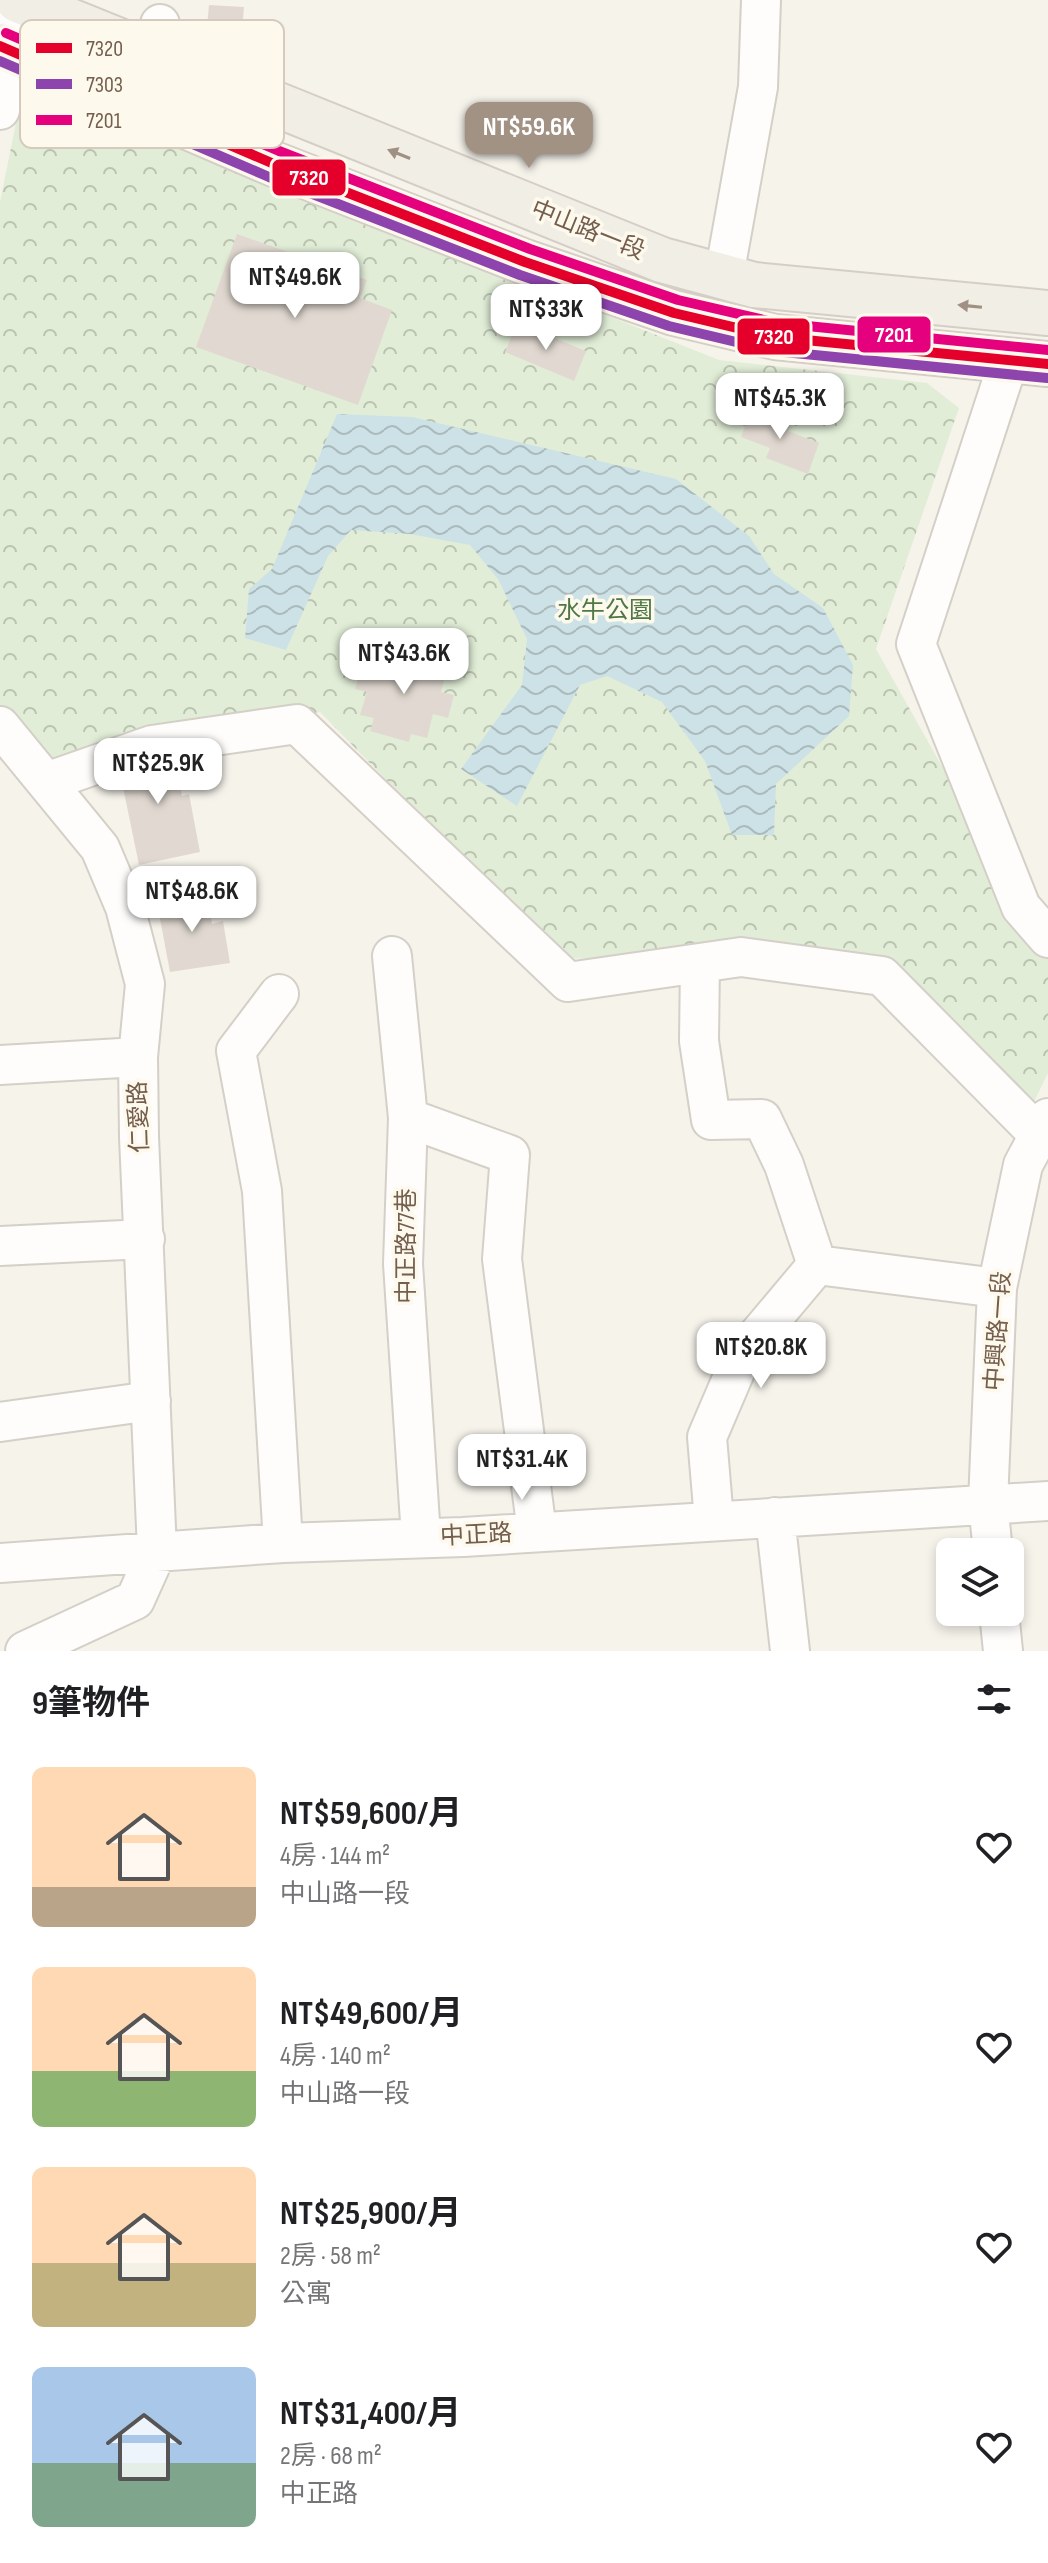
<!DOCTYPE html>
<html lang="zh-TW">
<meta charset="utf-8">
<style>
:root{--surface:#fff;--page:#f2f2f2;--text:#202124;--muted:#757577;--accent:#a29284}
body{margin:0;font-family:"Sofia Sans Condensed","Noto Sans TC",sans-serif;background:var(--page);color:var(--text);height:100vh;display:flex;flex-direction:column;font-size:30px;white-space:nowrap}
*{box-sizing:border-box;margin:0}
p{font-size:26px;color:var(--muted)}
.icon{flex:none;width:44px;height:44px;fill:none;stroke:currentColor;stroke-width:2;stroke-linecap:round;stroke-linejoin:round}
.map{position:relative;height:1651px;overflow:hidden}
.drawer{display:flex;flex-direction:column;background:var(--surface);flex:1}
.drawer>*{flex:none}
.buttons{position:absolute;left:936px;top:1538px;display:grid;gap:16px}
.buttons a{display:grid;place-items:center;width:88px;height:88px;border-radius:12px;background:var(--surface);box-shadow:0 4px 12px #0003;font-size:40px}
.price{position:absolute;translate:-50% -68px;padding:0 18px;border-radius:16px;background:#fff;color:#222;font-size:26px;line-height:52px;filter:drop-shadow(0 2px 4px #0008)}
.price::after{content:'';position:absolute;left:50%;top:48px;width:24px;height:18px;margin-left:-12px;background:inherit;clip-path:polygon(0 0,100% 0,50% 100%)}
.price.on{background:var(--accent);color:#fff}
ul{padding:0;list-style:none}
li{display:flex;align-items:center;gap:24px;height:200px;padding:0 32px}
li span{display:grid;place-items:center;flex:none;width:224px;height:160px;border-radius:12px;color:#555}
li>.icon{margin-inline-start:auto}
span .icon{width:96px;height:96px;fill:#fffc;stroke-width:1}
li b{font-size:34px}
h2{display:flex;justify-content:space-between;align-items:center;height:96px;padding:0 32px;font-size:34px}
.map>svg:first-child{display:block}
.park{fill:url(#park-crowns)}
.water{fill:url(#water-waves)}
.building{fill:#e1d9d1}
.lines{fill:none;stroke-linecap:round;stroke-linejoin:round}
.minor-casing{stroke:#d4cfc7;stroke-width:42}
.major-casing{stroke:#d5cec7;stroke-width:48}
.minor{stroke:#fefdfc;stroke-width:38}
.major{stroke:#f1eee6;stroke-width:44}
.bus-1-casing{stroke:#fef9ed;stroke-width:16}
.bus-2-casing{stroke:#fef9ed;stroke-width:16}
.bus-3-casing{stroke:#fef9ed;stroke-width:16}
.bus-1{stroke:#e4002b;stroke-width:10}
.bus-2{stroke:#8e44ad;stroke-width:10}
.bus-3{stroke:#e5007d;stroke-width:10}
.oneway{fill:#a09083}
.labels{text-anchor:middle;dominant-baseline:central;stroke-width:7;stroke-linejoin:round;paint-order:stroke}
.street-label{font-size:24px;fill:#745e4d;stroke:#fef9ed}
.park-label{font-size:24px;fill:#4f7845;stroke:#fef9ed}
.key{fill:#fef9ed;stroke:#d5cabd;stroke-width:2}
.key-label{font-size:22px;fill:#745e4d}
.line-badge{stroke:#fef9ed;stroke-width:3}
.badge-label{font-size:22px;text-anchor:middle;font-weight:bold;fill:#fff}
</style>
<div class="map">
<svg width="1048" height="1651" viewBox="0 0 1048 1651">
<defs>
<pattern id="park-crowns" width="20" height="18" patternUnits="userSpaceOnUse" patternTransform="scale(2)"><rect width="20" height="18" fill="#e1edd7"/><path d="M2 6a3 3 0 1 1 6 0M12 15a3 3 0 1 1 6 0" fill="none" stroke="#bbc3b1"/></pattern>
<pattern id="water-waves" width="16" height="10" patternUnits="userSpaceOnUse" patternTransform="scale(2)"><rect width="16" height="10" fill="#cde2e6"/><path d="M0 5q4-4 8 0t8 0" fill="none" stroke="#abbabd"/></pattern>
</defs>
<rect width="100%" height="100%" fill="#f6f3eb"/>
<path class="park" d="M24,83L719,360L927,383L959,408L876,649L1027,918L1048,938V1073L1032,1106L883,966L560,958L320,712L51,761L0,706V202Z"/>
<path class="water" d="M337,414L412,417L676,479L749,536L774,574L823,608L853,665L849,716L776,784L774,835H732L705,761L662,702L607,676L580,685L517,806L461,769L522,685L527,639L498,579L470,545L410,534L351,530L328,556L286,650L245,638L249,589L272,569Z"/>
<path class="building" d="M209,5L244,7L239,67L213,53L215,29L207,27Z
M237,234L367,280L360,298L392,310L358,405L196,347Z
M517,323L586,351L574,381L505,352Z
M752,408L791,423L788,431L819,443L808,474L766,458L770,448L741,437Z
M398,650L430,658L427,668L446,673L441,692L454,695L448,718L433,714L427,738L411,734L409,742L370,731L374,718L360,715L367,692L355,689L361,669L375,673L380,655L396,659Z
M172,742L182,796L189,794L200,852L139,865L117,758Z
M208,893L212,924L223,921L230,963L170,972L157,903Z"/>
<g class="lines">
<defs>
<path id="minor" d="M159,56L160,24
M0,110L11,51L15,0
M724,276L758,87L761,0
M1009,360L916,644L1021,907L1048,938
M0,726L100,848L125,907L145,984L138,1057L139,1137L157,1551L135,1600L25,1651
M46,782L152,745L297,724L568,982L741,957L882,976L1039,1135
M392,956L408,1118L403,1264L421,1537
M700,963L699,1041L711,1120L762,1119L784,1165L817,1265L997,1288
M279,994L236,1051L262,1191L283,1543
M0,1065L138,1057
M408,1118L510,1155L502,1259L537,1532
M0,1246L145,1239
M0,1422L151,1401
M775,1517L790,1651
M714,1520L707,1437L743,1353L817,1265
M993,1552L988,1503L997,1288L1023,1165L1048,1118
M0,1563L283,1543L463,1537L1048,1501
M999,1612L1003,1651"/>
<path id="major" d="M18,0L662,260L754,285L1048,313
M0,46L274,164L525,262L674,313L775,337L1048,364"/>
</defs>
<use href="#minor" class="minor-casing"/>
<use href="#major" class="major-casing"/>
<use href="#minor" class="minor"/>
<use href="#major" class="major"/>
<defs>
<path id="bus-1" d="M0,46L274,164L525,262L674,313L775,337L1048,364"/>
<path id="bus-2" d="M0,61L269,177L520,275L669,326L774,351L1047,378"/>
<path id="bus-3" d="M6,33L279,151L530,249L678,300L777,323L1048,350"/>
</defs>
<use href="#bus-1" class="bus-1-casing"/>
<use href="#bus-2" class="bus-2-casing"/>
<use href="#bus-3" class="bus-3-casing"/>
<use href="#bus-1" class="bus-1"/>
<use href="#bus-2" class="bus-2"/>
<use href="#bus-3" class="bus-3"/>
</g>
<defs><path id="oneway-solid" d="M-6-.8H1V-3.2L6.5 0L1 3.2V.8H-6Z" transform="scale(2)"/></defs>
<g class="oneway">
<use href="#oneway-solid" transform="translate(399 154) rotate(-158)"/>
<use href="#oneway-solid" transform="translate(970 306) rotate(-174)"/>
</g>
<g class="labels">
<g class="street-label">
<text transform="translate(588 230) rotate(22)">中山路一段</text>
<text transform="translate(139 1117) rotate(-92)">仁愛路</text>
<text transform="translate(406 1246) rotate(-90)">中正路77巷</text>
<text transform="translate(998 1331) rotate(-86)">中興路一段</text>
<text transform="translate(476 1535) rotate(-3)">中正路</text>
</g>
<g class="park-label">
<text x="605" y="610">水牛公園</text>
</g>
</g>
<rect x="20" y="20" width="264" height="128" rx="12" class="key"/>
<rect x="36" y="43" width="36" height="10" fill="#e4002b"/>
<rect x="36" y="79" width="36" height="10" fill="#8e44ad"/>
<rect x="36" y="115" width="36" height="10" fill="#e5007d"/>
<g class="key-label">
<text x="86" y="56">7320</text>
<text x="86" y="92">7303</text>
<text x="86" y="128">7201</text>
</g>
<g class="line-badge">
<rect x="271" y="158" width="76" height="39" rx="8" fill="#e4002b"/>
<rect x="856" y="315" width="76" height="39" rx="8" fill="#e5007d"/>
<rect x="736" y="317" width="75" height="39" rx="8" fill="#e4002b"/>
</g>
<g class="badge-label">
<text x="309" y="185">7320</text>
<text x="894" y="342">7201</text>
<text x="774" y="344">7320</text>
</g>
</svg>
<div class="buttons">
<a><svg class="icon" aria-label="layers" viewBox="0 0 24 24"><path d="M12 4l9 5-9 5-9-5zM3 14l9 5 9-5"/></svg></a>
</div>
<b class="price on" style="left:529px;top:170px">NT$59.6K</b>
<b class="price" style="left:295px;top:320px">NT$49.6K</b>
<b class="price" style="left:546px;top:352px">NT$33K</b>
<b class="price" style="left:780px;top:441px">NT$45.3K</b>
<b class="price" style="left:404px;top:696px">NT$43.6K</b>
<b class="price" style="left:158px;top:806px">NT$25.9K</b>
<b class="price" style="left:192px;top:934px">NT$48.6K</b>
<b class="price" style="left:761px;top:1390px">NT$20.8K</b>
<b class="price" style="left:522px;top:1502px">NT$31.4K</b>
</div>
<section class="drawer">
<h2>9筆物件<svg class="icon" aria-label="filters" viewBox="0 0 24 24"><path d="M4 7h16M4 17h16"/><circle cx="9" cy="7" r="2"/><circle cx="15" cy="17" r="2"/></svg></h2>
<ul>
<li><span style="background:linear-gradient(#ffd9b3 75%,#b9a48a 0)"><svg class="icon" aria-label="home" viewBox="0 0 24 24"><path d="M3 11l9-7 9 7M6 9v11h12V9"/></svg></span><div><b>NT$59,600/月</b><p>4房 · 144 m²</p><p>中山路一段</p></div><svg class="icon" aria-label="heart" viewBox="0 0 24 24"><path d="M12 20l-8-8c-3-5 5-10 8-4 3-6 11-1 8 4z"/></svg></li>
<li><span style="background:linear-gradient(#ffd9b3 65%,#8fb573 0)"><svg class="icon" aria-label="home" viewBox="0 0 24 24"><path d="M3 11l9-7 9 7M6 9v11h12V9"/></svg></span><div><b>NT$49,600/月</b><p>4房 · 140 m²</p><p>中山路一段</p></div><svg class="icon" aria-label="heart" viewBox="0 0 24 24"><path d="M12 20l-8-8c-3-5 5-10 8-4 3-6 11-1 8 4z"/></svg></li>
<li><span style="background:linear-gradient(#ffd9b3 60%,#c2b280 0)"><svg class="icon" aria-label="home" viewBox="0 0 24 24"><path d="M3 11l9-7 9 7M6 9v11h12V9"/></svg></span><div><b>NT$25,900/月</b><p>2房 · 58 m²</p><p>公寓</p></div><svg class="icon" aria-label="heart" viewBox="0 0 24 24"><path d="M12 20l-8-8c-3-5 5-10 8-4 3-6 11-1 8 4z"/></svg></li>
<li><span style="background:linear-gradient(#a9c7e8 60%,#7fa58c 0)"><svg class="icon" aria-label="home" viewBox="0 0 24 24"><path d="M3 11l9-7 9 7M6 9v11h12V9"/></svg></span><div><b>NT$31,400/月</b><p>2房 · 68 m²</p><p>中正路</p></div><svg class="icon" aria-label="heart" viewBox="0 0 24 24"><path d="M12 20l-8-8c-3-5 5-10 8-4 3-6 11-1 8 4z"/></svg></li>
</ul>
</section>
